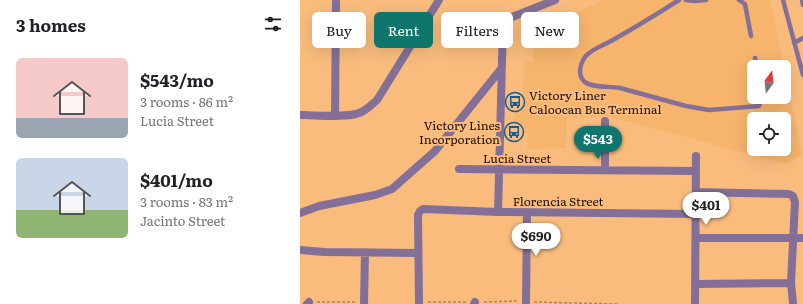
<!DOCTYPE html>
<meta charset="utf-8">
<style>
:root{--surface:#fff;--page:#f2f2f2;--text:#202124;--muted:#757577;--accent:#0f766e}
body{margin:0;font-family:Literata,serif;background:var(--page);color:var(--text);height:100vh;display:flex;flex-direction:column;font-size:15px;white-space:nowrap}
*{box-sizing:border-box;margin:0}
p{font-size:13px;color:var(--muted)}
.icon{flex:none;width:22px;height:22px;fill:none;stroke:currentColor;stroke-width:2;stroke-linecap:round;stroke-linejoin:round}
.map{position:relative;flex:1;overflow:hidden}
.panel{display:flex;flex-direction:column;background:var(--surface);width:300px}
.panel>*{flex:none}
.banner{position:absolute;left:12px;top:12px;width:380px;height:36px;display:flex;gap:8px}
.needle{width:26px;rotate:15deg}
.buttons{position:absolute;left:447px;top:60px;display:grid;gap:8px}
.buttons a{display:grid;place-items:center;width:44px;height:44px;border-radius:6px;background:var(--surface);box-shadow:0 4px 16px #0002;font-size:20px}
.price{position:absolute;translate:-50% -34px;padding:0 9px;border-radius:14px;background:#fff;color:#222;font-size:13px;line-height:26px;filter:drop-shadow(0 1px 2px #0008)}
.price::after{content:'';position:absolute;left:50%;top:24px;width:12px;height:9px;margin-left:-6px;background:inherit;clip-path:polygon(0 0,100% 0,50% 100%)}
.price.on{background:var(--accent);color:#fff}
ul{padding:0;list-style:none}
li{display:flex;align-items:center;gap:12px;height:100px;padding:0 16px}
li span{display:grid;place-items:center;flex:none;width:112px;height:80px;border-radius:6px;color:#555}
li>.icon{margin-inline-start:auto}
span .icon{width:48px;height:48px;fill:#fffc;stroke-width:1}
li b{font-size:17px}
h2{display:flex;justify-content:space-between;align-items:center;height:48px;padding:0 16px;font-size:17px}
.chip{padding:0 14px;border-radius:6px;background:var(--surface);box-shadow:0 4px 16px #0002;font-size:14px;line-height:36px}
.chip.on{background:var(--accent);color:#fff}
main{display:flex;flex:1;min-height:0}
.map>svg:first-child{display:block}
.built{fill:#f6b46d;fill-rule:evenodd}
.lines{fill:none;stroke-linecap:round;stroke-linejoin:round}
.path{stroke:#b28455;stroke-width:1.5;stroke-dasharray:3 2;stroke-linecap:butt}
.lane{stroke:#836f97;stroke-width:4.5}
.street{stroke:#836f97;stroke-width:8}
.labels{text-anchor:middle;dominant-baseline:central;stroke-width:4;stroke-linejoin:round;paint-order:stroke}
.poi-label{font-size:12px;fill:#1e0d00;stroke:#f9bc7d;text-anchor:start}
.street-label{font-size:12px;fill:#1e0d00;stroke:#f9bc7d}
</style>
<main>
<section class="panel">
<h2>3 homes<svg class="icon" aria-label="filters" viewBox="0 0 24 24"><path d="M4 7h16M4 17h16"/><circle cx="9" cy="7" r="2"/><circle cx="15" cy="17" r="2"/></svg></h2>
<ul>
<li><span style="background:linear-gradient(#f6c9c9 75%,#9aa5b1 0)"><svg class="icon" aria-label="home" viewBox="0 0 24 24"><path d="M3 11l9-7 9 7M6 9v11h12V9"/></svg></span><div><b>$543/mo</b><p>3 rooms · 86 m²</p><p>Lucia Street</p></div></li>
<li><span style="background:linear-gradient(#c9d6e8 65%,#8fb573 0)"><svg class="icon" aria-label="home" viewBox="0 0 24 24"><path d="M3 11l9-7 9 7M6 9v11h12V9"/></svg></span><div><b>$401/mo</b><p>3 rooms · 83 m²</p><p>Jacinto Street</p></div></li>
</ul>
</section>
<div class="map">
<svg width="503" height="304" viewBox="0 0 503 304">
<rect width="100%" height="100%" fill="#f9bc7d"/>
<path class="built" d="M303,0H470L502,154L486,164L308,116L267,117L266,148L227,149L228,133L214,132L215,102H222L224,62H233L234,33ZM454,67H484V97H454ZM454,119H484V149H454Z"/>
<g class="lines">
<path class="path" d="M17,302H55
M128,302H166
M184,302L218,301
M234,302L318,304"/>
<path class="lane" d="M379,0C357,14 334,28 311,41C302,46 291,49 285,57C280,64 277,76 285,82C292,88 310,86 320,88L386,106L409,110L459,106L462,97
M386,0L394,1L406,0
M439,0L445,4L451,36
M483,0L503,75
M502,0L503,5
M494,43L503,38
M455,58L457,67"/>
<path class="street" d="M0,115C15,115 47,118 59,113C66,111 71,105 77,100L139,0
M35,115L36,0
M159,169L396,171
M305,170V121
M396,192L489,194L493,196L495,202L491,283L493,303
M198,212L203,24L207,19L255,0
M0,213L19,206L75,195L92,189L135,151L201,69
M396,238H503
M0,250L24,252L118,253
M395,284L491,283
M7,304L9,302
M64,304L65,253
M119,304L118,215L120,211L123,209L198,212L396,214
M174,304L175,302
M226,304L227,212
M395,304L396,156"/>
</g>
<defs>
<symbol id="bus-ring" viewBox="-11 -11 22 22"><circle r="9.5" fill="#f9bc7d" stroke="#175c91" stroke-width="1.5"/><path d="M-5-6H5V4H4V6H2V4H-2V6H-4V4H-5ZM-3.5-4V0h7V-4ZM-3.5 1.2v1.5H-2V1.2ZM2 1.2v1.5H3.5V1.2Z" fill="#175c91"/></symbol>
</defs>
<g fill-rule="evenodd">
<use href="#bus-ring" x="204" y="91" width="22" height="22"/>
<use href="#bus-ring" x="203" y="121" width="22" height="22"/>
</g>
<g class="labels">
<g class="poi-label">
<text x="229" y="95">Victory Liner<tspan x="229" dy="14">Caloocan Bus Terminal</tspan></text>
<text x="200" y="125" text-anchor="end">Victory Lines<tspan x="200" dy="14">Incorporation</tspan></text>
</g>
<g class="street-label">
<text x="217" y="158">Lucia Street</text>
<text x="258" y="201">Florencia Street</text>
</g>
</g>
</svg>
<div class="buttons">
<a><svg class="needle" viewBox="-14 -14 28 28"><path d="M0-13l5 13h-10z" fill="#e53935"/><path d="M0 13l5-13h-10z" fill="#757577"/></svg></a>
<a><svg class="icon" aria-label="locate" viewBox="0 0 24 24"><circle cx="12" cy="12" r="6"/><path d="M12 2v4M12 18v4M2 12h4M18 12h4"/></svg></a>
</div>
<b class="price on" style="left:298px;top:160px">$543</b>
<b class="price" style="left:406px;top:226px">$401</b>
<b class="price" style="left:236px;top:257px">$690</b>
<div class="banner">
<a class="chip">Buy</a>
<a class="chip on">Rent</a>
<a class="chip">Filters</a>
<a class="chip">New</a>
</div>
</div>
</main>
